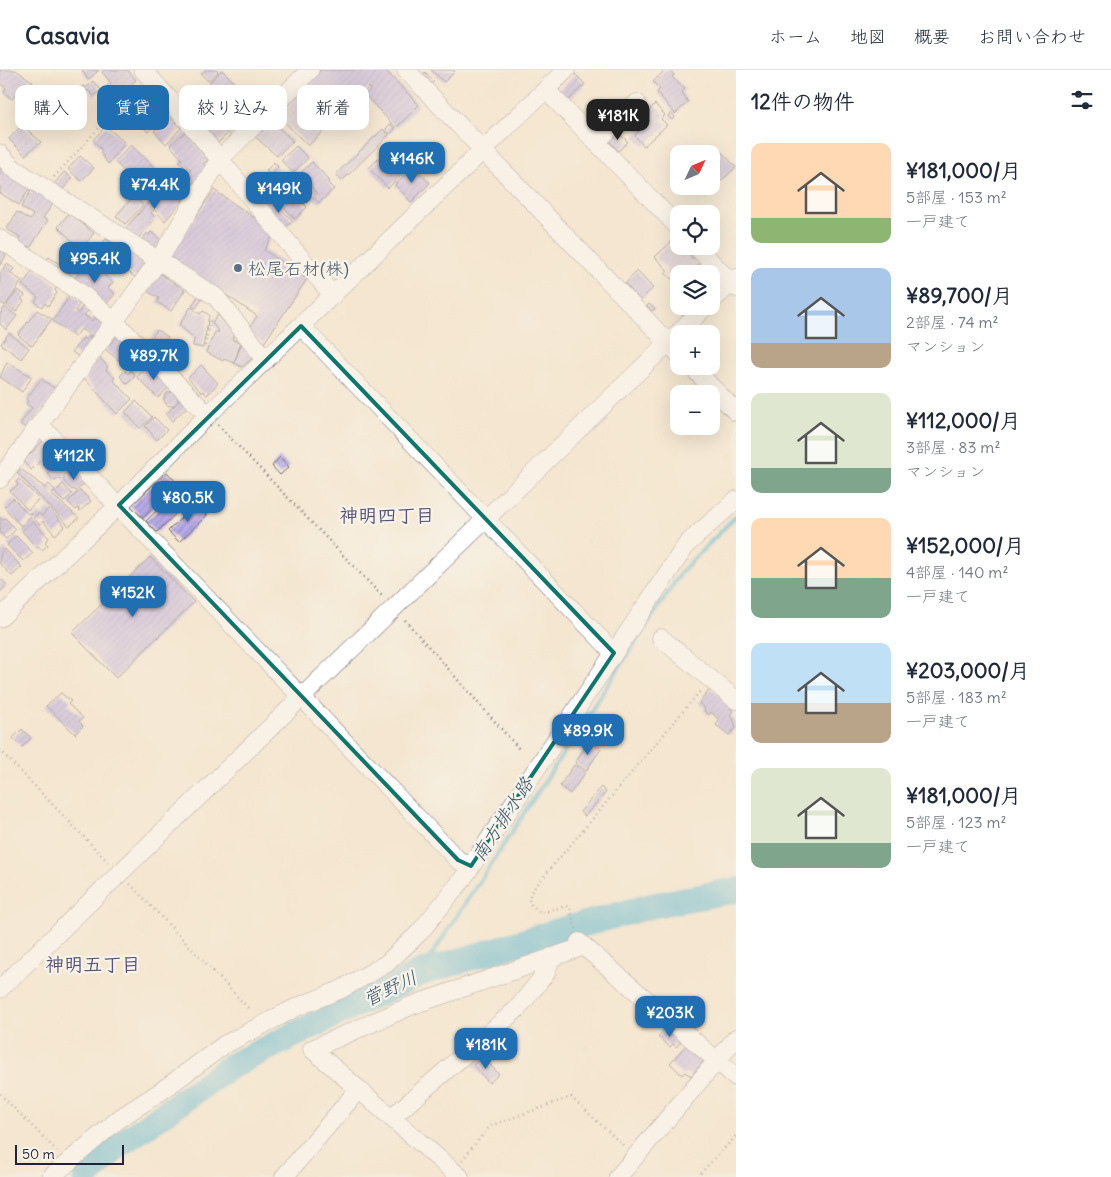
<!DOCTYPE html>
<html lang="ja">
<meta charset="utf-8">
<style>
:root{--surface:#fff;--page:#f6f6f7;--text:#1f2937;--muted:#747a83;--line:#e0e1e3;--accent:#1f6fb2}
body{margin:0;font-family:Delius,"Klee One",sans-serif;background:var(--page);color:var(--text);height:100vh;display:flex;flex-direction:column;font-size:19px;white-space:nowrap}
*{box-sizing:border-box;margin:0}
p{font-size:16px;color:var(--muted)}
.icon{flex:none;width:28px;height:28px;fill:none;stroke:currentColor;stroke-width:2;stroke-linecap:round;stroke-linejoin:round}
.map{position:relative;flex:1;overflow:hidden}
.sheet{display:flex;flex-direction:column;background:var(--surface);width:375px}
.sheet>*{flex:none}
.guide{position:absolute;left:15px;top:15px;width:475px;height:45px;display:flex;gap:10px}
.needle{width:32px;rotate:46deg}
.fabs{position:absolute;left:670px;top:75px;display:grid;gap:10px}
.fabs a{display:grid;place-items:center;width:50px;height:50px;border-radius:10px;background:var(--surface);box-shadow:0 5px 20px #0002;font-size:25px}
.scale{position:absolute;left:15px;bottom:12px;width:109px;box-sizing:border-box;padding-left:5px;border:2px solid #22223b;border-top:0;font-size:14px;line-height:18px;white-space:nowrap;color:#22223b;-webkit-text-stroke:4px #f7f3e8;paint-order:stroke}
.price{position:absolute;translate:-50% -42px;padding:0 11px;border-radius:10px;background:var(--accent);color:#fff;font-size:16px;line-height:32px;filter:drop-shadow(0 1px 2px #0008)}
.price::after{content:'';position:absolute;left:50%;top:30px;width:15px;height:11px;margin-left:-8px;background:inherit;clip-path:polygon(0 0,100% 0,50% 100%)}
.price.selected{background:#222;color:#fff}
ul{padding:0;list-style:none}
li{display:flex;align-items:center;gap:15px;height:125px;padding:0 15px}
li span{display:grid;place-items:center;flex:none;width:140px;height:100px;border-radius:10px;color:#555}
li>.icon{margin-inline-start:auto}
span .icon{width:60px;height:60px;fill:#fffc;stroke-width:1}
li b{font-size:21px}
h2{display:flex;justify-content:space-between;align-items:center;height:60px;padding:0 15px;font-size:21px}
.tag{padding:0 18px;border-radius:10px;background:var(--surface);box-shadow:0 5px 20px #0002;font-size:18px;line-height:45px}
.tag.selected{background:var(--accent);color:#fff}
header{display:flex;align-items:center;gap:30px;box-sizing:border-box;height:70px;padding:0 25px;background:var(--surface);border-bottom:1px solid var(--line)}
header strong{font-size:24px}
nav{display:flex;gap:28px;margin-inline-start:auto;font-size:18px}
main{display:flex;flex:1;min-height:0}
.map>svg:first-child{display:block}
.lines{fill:none;stroke-linecap:round;stroke-linejoin:round}
.stream{stroke:#58b8d7;stroke-width:4.5}
.river{stroke:#58b8d7;stroke-width:26}
.building{fill:url(#building-hatch)}
.minor-casing{stroke:#6c676f;stroke-width:19}
.path{stroke:#6c676f;stroke-width:2.5;stroke-dasharray:1 4;stroke-linecap:butt}
.minor{stroke:#fff;stroke-width:18}
.marked{fill:none;stroke:#0f766e;stroke-width:4;stroke-linejoin:round}
.service-dot{fill:#5c6f8a;stroke:#f7f3e8;stroke-width:2}
.labels{text-anchor:middle;dominant-baseline:central;stroke-width:4.5;stroke-linejoin:round;paint-order:stroke}
.service-label{font-size:18px;fill:#4e5e75;stroke:#f7f3e8;text-anchor:start}
.neighbourhood-label{font-size:19px;font-weight:bold;fill:#565278;stroke:#f7f3e8}
.water-label{font-size:19px;font-style:italic;fill:#355672;stroke:#f7f3e8}
</style>
<header>
<strong>Casavia</strong>
<nav><a>ホーム</a><a>地図</a><a>概要</a><a>お問い合わせ</a></nav>
</header>
<main>
<div class="map">
<svg width="736" height="1107" viewBox="0 0 736 1107">
<defs>
<pattern id="building-hatch" width="6" height="6" patternUnits="userSpaceOnUse" patternTransform="scale(1.25)"><rect width="6" height="6" fill="#b8abe9"/><path d="M-1 1l2-2M0 6l6-6M5 7l2-2" fill="none" stroke="#958bbe"/></pattern>
</defs>
<rect width="100%" height="100%" fill="#f7f3e8"/>
<filter id="ink" filterUnits="userSpaceOnUse"><feTurbulence type="fractalNoise" baseFrequency=".02" numOctaves="2"/><feDisplacementMap in="SourceGraphic" scale="10" xChannelSelector="R" yChannelSelector="G"/><feConvolveMatrix kernelMatrix="1 2 1 2 8 2 1 2 1" color-interpolation-filters="sRGB"/></filter>
<filter id="wash" filterUnits="userSpaceOnUse"><feTurbulence type="fractalNoise" baseFrequency=".0096" numOctaves="4" result="noise"/><feDisplacementMap in="SourceGraphic" scale="20" xChannelSelector="R" yChannelSelector="G"/><feGaussianBlur stdDeviation="1.12" result="paint"/><feColorMatrix in="noise" values="0 0 0 0 0 0 0 0 0 0 0 0 0 0 0 0 0 1.4 0 .05"/><feComposite in="paint" operator="in"/></filter>
<g filter="url(#wash)">
<rect width="100%" height="100%" fill="#f4e6d0"/>
<g class="lines">
<path class="stream" d="M420,903L682,501L736,446"/>
<path class="river" d="M86,1107L118,1076L231,996L420,903L558,861L655,835L736,820"/>
</g>
<g id="blocks">
<path class="building" d="M0,0H16L33,12L31,15L45,27L30,42L15,25L12,29L4,22L6,18L0,13Z
M82,0H99L88,10Z
M104,0H128L136,10L117,27L107,16L111,13L102,2Z
M205,0H216L218,2L208,11L201,4Z
M222,0L237,15L226,26L209,13Z
M321,0H385L419,35L396,58L365,25L371,19L369,17L308,76L276,43Z
M431,0H453L455,1L444,12Z
M665,0H670L674,5L672,7L685,19L682,22L688,32L675,44L657,22L660,19L653,12Z
M425,2L434,11L431,14L422,6Z
M575,4L585,14L568,31L558,21Z
M93,11L101,20L94,26L88,20L84,24L80,19L84,15L86,18Z
M146,14L171,41L148,62L140,54L143,50L138,45L140,43L128,30Z
M237,19L256,39L240,55L222,34Z
M644,34L649,40L655,34L665,45L661,49L667,55L644,76L635,66L639,61L628,49Z
M203,36L227,64L218,73L194,43Z
M671,43L675,47L672,50L668,46Z
M220,45L235,62L231,66L216,49Z
M169,46L181,58L166,74L154,61Z
M267,47L293,71L277,86L251,63Z
M390,54L395,59L390,64L386,59Z
M22,55L41,72L25,85L9,69Z
M106,56L125,73L108,94L100,82L102,80L93,70Z
M383,59L389,65L342,111L336,104Z
M617,61L628,72L618,81L608,70Z
M185,62L208,90L203,94L207,98L196,118L185,111L191,100L187,97L186,99L179,91L182,89L170,75Z
M712,72L736,97L721,111L711,101V84H700Z
M131,75L157,100L139,117L115,92Z
M392,75L412,95L388,118L369,98Z
M296,76L308,88L293,103L281,90Z
M80,86L94,98L81,111L68,99Z
M274,92L278,97L271,106L266,101Z
M312,92L329,110L328,113L334,119L319,133L313,127L317,123L299,104Z
M0,95L32,115L19,135L0,123Z
M413,97L430,113L411,132L395,115Z
M64,102L72,108L61,122L53,115Z
M164,114L183,130L165,151L154,139L151,143L156,148L137,169L126,158Z
M285,115L307,137L295,149L273,126Z
M34,116L56,129L43,148L48,150L30,178L18,171L20,167L7,159L17,142L30,150L33,145L21,137Z
M214,120L265,155L272,167L264,180L307,209L264,273L247,262L257,246L169,186Z
M134,126L143,135L125,154L116,146Z
M270,128L293,151L283,159L265,132Z
M69,143L94,163L81,179L58,157Z
M151,162L165,173L155,186L139,174L147,163L149,165Z
M106,169L120,178L111,190L108,189L105,193L95,186L98,183L96,181Z
M673,170L679,176H684L693,189L695,187L701,193L698,195L701,197L694,204H679V208L677,206L673,210L665,203L668,201L655,187Z
M0,180L7,184L0,195Z
M120,180L124,182L116,194L112,192Z
M128,181L148,194L138,209L118,195Z
M49,187L62,196L56,202L44,193Z
M87,192L113,212L108,218L115,224L105,236L73,211Z
M7,194L14,199L10,203L22,211L5,236L0,232V203Z
M35,198L58,216L55,220L57,223L48,236L45,233L42,237L35,232L38,227L22,215Z
M710,200L723,213L711,221V204H706Z
M637,201L653,218L640,230L625,214Z
M159,203L185,220L171,241L157,232L159,228L147,221Z
M18,220L25,225L21,229L24,231L16,242L7,235Z
M71,224L81,231L75,241L78,243L83,236L88,241L84,245L92,251L94,247L105,255L95,268L81,259L75,267L53,251Z
M679,224V236H695L691,240L689,238L682,245L672,231Z
M198,226L202,229L196,238L192,236Z
M649,234L655,239L652,241L647,236Z
M5,237L17,246L6,260L0,254V244Z
M191,237L200,244L203,241L209,245L203,278L193,276L194,268L179,255Z
M37,240L52,249L32,276L18,265Z
M218,245L235,264L232,268L233,270L241,272L234,293L224,289L223,291L206,282L215,262H219L212,253Z
M157,260L168,267L159,280L148,273Z
M9,263L29,278L21,289L1,274Z
M119,265L140,287L130,300L105,279Z
M89,266L95,269L81,288L72,282L83,268L86,270Z
M242,273L255,286L242,297L234,293Z
M99,287L108,297L106,300L115,308L113,310L132,329L117,344L84,308Z
M7,292L32,307L22,322L0,307Z
M150,295L170,316L158,328L137,307Z
M201,295L218,313L207,325L203,321L202,323L188,308Z
M125,301L128,304L131,301L136,305L127,314L120,306Z
M41,309L57,320L28,360L20,354L32,338L26,334L28,331L26,329Z
M164 329a7 7 0 1 1 14 0a7 7 0 1 1-14 0Z
M182,328L189,335L172,351L166,344Z
M136,331L152,347L140,358L125,342Z
M154,347L167,360L157,370L145,356Z
M43,371L70,399L60,410L58,408L55,411L48,404L50,402L40,391L31,400L23,391Z
M280,387L289,397L280,405L272,396Z
M21,399L45,418L49,414L55,420L51,424L79,448L69,456L17,403Z
M74,399L86,412L76,421L74,419L72,420L63,410Z
M167,402L178,414L143,448L131,436Z
M19,409L39,429L28,440L10,421L18,415L16,412Z
M63,414L72,424L64,432L55,423Z
M181,417L192,428L157,462L146,451Z
M80,420L91,431L80,441L78,438L76,440L68,432Z
M13,428L28,444L30,443L32,445L21,456L4,437Z
M196,433L207,445L179,472L168,461Z
M49,438L65,456L55,465L43,451L40,455L33,448L39,443L42,446Z
M0,447L3,450L5,448L16,459L6,469L0,463Z
M33,451L49,468L45,472L48,475L42,480L38,476L37,478L22,461Z
M16,466L33,483L23,491L7,475Z
M5,479L22,497L12,506L0,494V483Z
M150,487L194,532L116,608L72,563Z
M0,508L7,515L0,522Z
M711,618L732,636L730,638L733,641L730,645L733,648L736,658L729,665L716,655L719,650L711,642L709,645L704,641L705,638L699,633Z
M61,623L71,631L68,634L83,648L79,651L83,656L75,664L46,636Z
M22,659L31,668L22,677L13,668Z
M589,671L601,679L586,701L575,693Z
M574,695L585,703L570,724L560,716Z
M601,717L606,722L585,746L580,742Z
M666,957L682,971L676,977L673,974L670,977L658,967Z
M687,974L705,990L691,1006L685,1002L682,1005L670,993Z
M482,987L499,1004L489,1013L473,995Z"/>
</g>
</g>
<g filter="url(#ink)">
<use href="#blocks" fill-opacity="0" stroke="#6c676f" stroke-width="1"/>
<g class="lines">
<defs>
<path id="minor" d="M143,0C210,72 267,152 333,225
M406,0L679,284
M546,20L679,158
M596,72L637,33
M0,84L13,98L216,227L266,290
M0,169L81,223L115,252L208,345
M696,176L736,218
M711,232L736,208
M301,256L614,583
M691,296L736,342
M40,355L458,790L471,796
M0,409L159,190L219,90L310,0
M0,548L119,435L208,345L566,0
M661,568L736,630
M579,872L736,1007
M0,919L706,236
M391,1048L517,939L546,903L551,887
M51,1107L120,1048L160,1022L224,975L297,937L340,920L386,894L419,863L462,810L687,474L736,430
M284,1107L358,1020
M460,1107L312,979L413,935L582,877
M618,1107L736,968"/>
</defs>
<use href="#minor" class="minor-casing"/>
<path class="path" d="M54,107L98,59L118,31L137,15
M205,276L211,248
M218,355L384,528
M405,550L520,680
M0,680L108,792
M130,814L250,940
M576,859L570,838L566,836L541,843L529,833L530,823L701,620
M0,1024L57,1081
M462,1090L490,1056L571,1027L624,1076
M697,1107L736,1066"/>
<use href="#minor" class="minor"/>
</g>
</g>
<path d="M0 0H736V1107H0ZM301,256L614,583L471,796L458,790L119,435Z" fill="#f4e6d0" fill-opacity=".55" fill-rule="evenodd"/>
<path class="marked" d="M301,256L614,583L471,796L458,790L119,435Z"/>
<circle class="service-dot" cx="238" cy="198" r="5"/>
<g class="labels">
<g class="service-label">
<text x="248" y="198">松尾石材(株)</text>
</g>
<g class="neighbourhood-label">
<text x="387" y="445">神明四丁目</text>
<text x="93" y="894">神明五丁目</text>
</g>
<g class="water-label">
<text transform="translate(502 749) rotate(-57)">南方排水路</text>
<text transform="translate(390 918) rotate(-25)">菅野川</text>
</g>
</g>
</svg>
<div class="fabs">
<a><svg class="needle" viewBox="-14 -14 28 28"><path d="M0-13l5 13h-10z" fill="#e53935"/><path d="M0 13l5-13h-10z" fill="#747a83"/></svg></a>
<a><svg class="icon" aria-label="locate" viewBox="0 0 24 24"><circle cx="12" cy="12" r="6"/><path d="M12 2v4M12 18v4M2 12h4M18 12h4"/></svg></a>
<a><svg class="icon" aria-label="layers" viewBox="0 0 24 24"><path d="M12 4l9 5-9 5-9-5zM3 14l9 5 9-5"/></svg></a>
<a>+</a>
<a>−</a>
</div>
<div class="scale">50 m</div>
<b class="price selected" style="left:618px;top:71px">¥181K</b>
<b class="price" style="left:412px;top:114px">¥146K</b>
<b class="price" style="left:155px;top:140px">¥74.4K</b>
<b class="price" style="left:279px;top:144px">¥149K</b>
<b class="price" style="left:95px;top:214px">¥95.4K</b>
<b class="price" style="left:154px;top:311px">¥89.7K</b>
<b class="price" style="left:74px;top:411px">¥112K</b>
<b class="price" style="left:188px;top:453px">¥80.5K</b>
<b class="price" style="left:133px;top:548px">¥152K</b>
<b class="price" style="left:588px;top:686px">¥89.9K</b>
<b class="price" style="left:670px;top:968px">¥203K</b>
<b class="price" style="left:486px;top:1000px">¥181K</b>
<div class="guide">
<a class="tag">購入</a>
<a class="tag selected">賃貸</a>
<a class="tag">絞り込み</a>
<a class="tag">新着</a>
</div>
</div>
<section class="sheet">
<h2>12件の物件<svg class="icon" aria-label="filters" viewBox="0 0 24 24"><path d="M4 7h16M4 17h16"/><circle cx="9" cy="7" r="2"/><circle cx="15" cy="17" r="2"/></svg></h2>
<ul>
<li><span style="background:linear-gradient(#ffd9b3 75%,#8fb573 0)"><svg class="icon" aria-label="home" viewBox="0 0 24 24"><path d="M3 11l9-7 9 7M6 9v11h12V9"/></svg></span><div><b>¥181,000/月</b><p>5部屋 · 153 m²</p><p>一戸建て</p></div></li>
<li><span style="background:linear-gradient(#a9c7e8 75%,#b9a48a 0)"><svg class="icon" aria-label="home" viewBox="0 0 24 24"><path d="M3 11l9-7 9 7M6 9v11h12V9"/></svg></span><div><b>¥89,700/月</b><p>2部屋 · 74 m²</p><p>マンション</p></div></li>
<li><span style="background:linear-gradient(#dfe7d0 75%,#7fa58c 0)"><svg class="icon" aria-label="home" viewBox="0 0 24 24"><path d="M3 11l9-7 9 7M6 9v11h12V9"/></svg></span><div><b>¥112,000/月</b><p>3部屋 · 83 m²</p><p>マンション</p></div></li>
<li><span style="background:linear-gradient(#ffd9b3 60%,#7fa58c 0)"><svg class="icon" aria-label="home" viewBox="0 0 24 24"><path d="M3 11l9-7 9 7M6 9v11h12V9"/></svg></span><div><b>¥152,000/月</b><p>4部屋 · 140 m²</p><p>一戸建て</p></div></li>
<li><span style="background:linear-gradient(#bfe0f5 60%,#b9a48a 0)"><svg class="icon" aria-label="home" viewBox="0 0 24 24"><path d="M3 11l9-7 9 7M6 9v11h12V9"/></svg></span><div><b>¥203,000/月</b><p>5部屋 · 183 m²</p><p>一戸建て</p></div></li>
<li><span style="background:linear-gradient(#dfe7d0 75%,#7fa58c 0)"><svg class="icon" aria-label="home" viewBox="0 0 24 24"><path d="M3 11l9-7 9 7M6 9v11h12V9"/></svg></span><div><b>¥181,000/月</b><p>5部屋 · 123 m²</p><p>一戸建て</p></div></li>
</ul>
</section>
</main>
